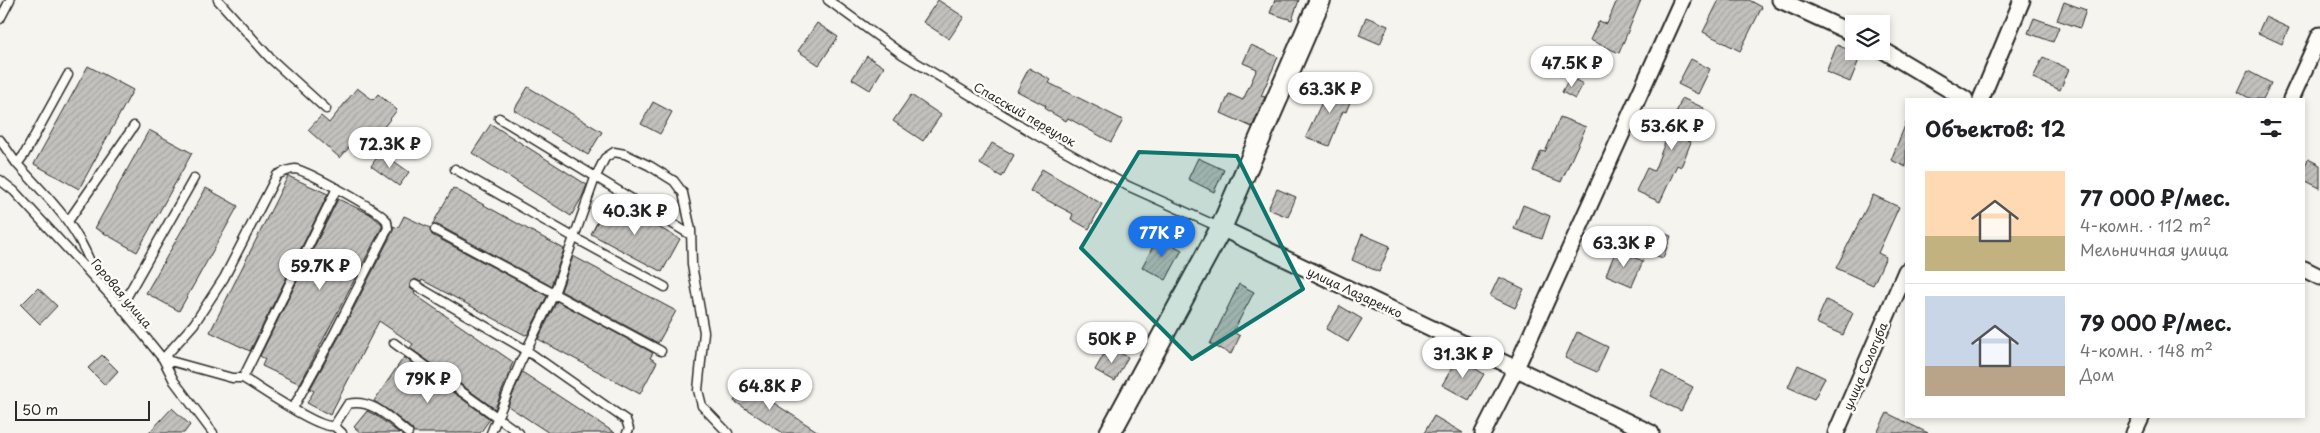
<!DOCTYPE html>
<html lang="ru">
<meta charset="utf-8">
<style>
:root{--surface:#fff;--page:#f6f6f6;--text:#202124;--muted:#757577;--line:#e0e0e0;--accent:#1a73e8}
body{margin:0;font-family:"Playpen Sans",sans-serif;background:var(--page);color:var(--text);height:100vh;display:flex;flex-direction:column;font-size:19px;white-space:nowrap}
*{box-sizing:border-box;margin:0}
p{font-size:16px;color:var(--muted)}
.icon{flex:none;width:28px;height:28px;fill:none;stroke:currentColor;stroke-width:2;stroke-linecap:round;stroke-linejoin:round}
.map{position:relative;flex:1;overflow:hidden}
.sheet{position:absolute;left:1905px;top:98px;width:400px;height:320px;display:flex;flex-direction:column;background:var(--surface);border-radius:0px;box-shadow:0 2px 8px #0003}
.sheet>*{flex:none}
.tools{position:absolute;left:1845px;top:15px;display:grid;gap:10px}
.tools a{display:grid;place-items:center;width:45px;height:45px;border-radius:0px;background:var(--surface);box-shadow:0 2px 8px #0003;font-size:25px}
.scale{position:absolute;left:15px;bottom:12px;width:135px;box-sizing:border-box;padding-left:5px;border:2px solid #2b2b2b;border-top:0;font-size:14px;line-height:18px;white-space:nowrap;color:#2b2b2b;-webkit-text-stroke:4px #fdfcf7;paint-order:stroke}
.price{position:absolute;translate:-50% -42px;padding:0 11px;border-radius:18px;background:#fff;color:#222;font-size:16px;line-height:32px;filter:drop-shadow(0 1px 2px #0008)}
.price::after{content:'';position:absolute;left:50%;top:30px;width:15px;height:11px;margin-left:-8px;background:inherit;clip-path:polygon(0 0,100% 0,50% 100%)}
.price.current{background:var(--accent);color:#fff}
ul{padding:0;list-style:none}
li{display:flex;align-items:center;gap:15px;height:125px;padding:0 20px}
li+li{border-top:1px solid var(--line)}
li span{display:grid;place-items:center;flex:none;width:140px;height:100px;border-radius:0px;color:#555}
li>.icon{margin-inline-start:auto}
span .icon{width:60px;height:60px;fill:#fffc;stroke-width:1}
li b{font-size:21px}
h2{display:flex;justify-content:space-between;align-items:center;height:60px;padding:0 20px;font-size:21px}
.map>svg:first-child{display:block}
.building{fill:url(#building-hatch);stroke:#2b2b2b}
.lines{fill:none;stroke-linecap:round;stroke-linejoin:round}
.lane-casing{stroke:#2b2b2b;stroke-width:11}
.street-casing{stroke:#2b2b2b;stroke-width:19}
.secondary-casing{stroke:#2b2b2b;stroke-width:24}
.lane{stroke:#fdfcf7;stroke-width:8}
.street{stroke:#fdfcf7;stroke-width:15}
.secondary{stroke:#fdfcf7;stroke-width:20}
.marked{fill:#0f766e;fill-opacity:0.2;stroke:#0f766e;stroke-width:4;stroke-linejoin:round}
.labels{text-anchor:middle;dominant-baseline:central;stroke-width:5;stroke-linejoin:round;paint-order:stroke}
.street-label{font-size:12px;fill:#2b2b2b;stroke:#fdfcf7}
</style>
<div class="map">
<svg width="2320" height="433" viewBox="0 0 2320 433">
<defs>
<pattern id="building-hatch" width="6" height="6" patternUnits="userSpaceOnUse" patternTransform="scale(1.25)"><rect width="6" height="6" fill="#c2c1be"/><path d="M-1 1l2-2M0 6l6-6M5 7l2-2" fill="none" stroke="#a7a6a3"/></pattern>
</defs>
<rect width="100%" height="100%" fill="#f5f4ef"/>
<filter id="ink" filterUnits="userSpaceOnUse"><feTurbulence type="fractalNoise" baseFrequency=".02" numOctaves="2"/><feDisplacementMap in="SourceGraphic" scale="10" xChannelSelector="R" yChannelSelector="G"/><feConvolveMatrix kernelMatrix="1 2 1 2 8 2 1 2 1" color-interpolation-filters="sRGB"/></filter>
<g filter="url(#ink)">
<path class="building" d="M938,0L964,17L949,39L923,22Z
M1275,0H1299L1292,20L1270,13Z
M1617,0H1641L1619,53L1590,40L1599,21L1607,24Z
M1719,0H1749L1762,7L1740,51L1703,32Z
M2064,2L2086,10L2080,28L2057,20Z
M1366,17L1388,26L1380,44L1359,35Z
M2265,17L2289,28L2282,44L2258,33Z
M2034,18L2059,27L2053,42L2028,33Z
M817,23L838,37L819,65L798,51Z
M1251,45L1278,57L1261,96L1265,97L1252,127L1221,113L1229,94L1243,100L1257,69L1243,63Z
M1837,45L1861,55L1850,82L1826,72Z
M867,56L884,67L870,90L852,79Z
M2043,57L2069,69L2060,90L2033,78Z
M1691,59L1710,69L1698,94L1678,84Z
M88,66L133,90L79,189L34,164Z
M1029,68L1051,80L1049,83L1123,120L1111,142L1068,118L1066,121L1045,109L1046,106L1017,91Z
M2248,71L2271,83L2263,99H2251L2238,92Z
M1570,77L1583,84L1575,99L1562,92Z
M1331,82L1354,92L1346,112L1343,111L1329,146L1306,137Z
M528,87L602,132L588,155L514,110Z
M357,88L373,100L378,94L397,110L370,145L359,136L340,158L308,130L321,116L329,123Z
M911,95L941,115L923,141L893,121Z
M1682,98L1704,108L1688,141L1691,142L1681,167L1677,165L1660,202L1636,191L1647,168L1654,171Z
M653,102L672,112L660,134L641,124Z
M1560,117L1586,127L1561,182L1533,171L1541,151L1545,152Z
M1906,123V167L1891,160Z
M491,124L587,185L581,199L571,216L472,153Z
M149,130L192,153L137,252L95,228Z
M992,143L1014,155L1002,177L980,164Z
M381,152L409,172L399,186L371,166Z
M1198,158L1224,170L1214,192L1188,179Z
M2308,159L2320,165V188L2304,180V168Z
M1042,169L1102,204L1089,229L1071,219L1073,214L1030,191Z
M288,176L328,194L250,351L210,332Z
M206,188L238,206L179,311L146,293Z
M453,188L564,249L551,286L438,225H432Z
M1277,189L1296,197L1288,217L1268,209Z
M1873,195L1899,207L1878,253L1886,257L1873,285L1836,268Z
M338,199L370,214L382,224V227L300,384L262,366L265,359L260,356Z
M609,200L680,239L662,272L591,234Z
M1523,205L1550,216L1542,239L1514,229Z
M404,216L430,228L432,235L547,296L528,334L525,335L422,280L421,282L415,279L410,283V288L415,292L414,294L513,362L495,409L410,348L413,344L379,321L330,415L307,403L314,391L310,389L338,339L393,231V226L398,228Z
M1654,230L1671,236L1663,258L1646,252Z
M1362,234L1390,246L1379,272L1352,260Z
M1158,237L1182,250L1166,280L1142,267Z
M1616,250L1643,261L1632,286L1606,275Z
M573,256L676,311L658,343L561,291Z
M1499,277L1524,289L1515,308L1490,296Z
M1239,284L1254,292L1233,332L1240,336L1231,354L1210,344Z
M38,288L57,306L40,324L21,305Z
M1826,300L1853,313L1843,335L1816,323Z
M557,301L653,353L650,358L657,362L640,394L538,339Z
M1340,306L1362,319L1348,342L1326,329Z
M1577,332L1608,347L1597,372L1565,358Z
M1108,347L1128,357L1115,381L1095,370Z
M102,355L118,371L105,385L88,368Z
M404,357L490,419L480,433H414L412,429L391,412L374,401Z
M1458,358L1484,374L1469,400L1442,385Z
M1798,365L1825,378L1814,399L1788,387Z
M1662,371L1693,387L1681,411L1650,396Z
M522,372L615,433H549L508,406Z
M747,381L768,395L766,398L820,433H783L734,401Z
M172,408L190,425L184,433H149Z
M367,411L377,416L399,433H361L354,427Z
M1887,413L1928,433H1877Z
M1434,416L1463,433H1424Z"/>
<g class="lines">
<defs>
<path id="lane" d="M218,0L270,58L326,109
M828,0L902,54L1038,136L1128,186L1221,228
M0,19L10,0
M68,75L24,155L17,164C52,202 77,224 95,274
M499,118L691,235
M0,140L17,164
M455,169L575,238L665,287
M0,180L14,191L121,307L163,359L174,381L213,433
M69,220L134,126
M435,230L661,351
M415,285L526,350L626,420L629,429L627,433
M121,307L194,178
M394,343L519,433
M243,378L337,188
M293,408L333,336L388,228C387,225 388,222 386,220C380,211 306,170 295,169C289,169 283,172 277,175L224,278L194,324L163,359L232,378H243C260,388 318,429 334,426L348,404C372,398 390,419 408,433
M334,426L342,433
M491,433L520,363L554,294L595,178L605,158L614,152L625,154L650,166L674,181L683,193L691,230L692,265L704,332L698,390L702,406L728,433"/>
<path id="street" d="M1780,0L1854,34
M1881,49L1965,99
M1981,99L2022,0
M2291,99L2320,35
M1221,228L1651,433
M2304,269L2320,277
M1483,433L1516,368L1682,0
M1836,433L1906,271
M2134,433L2142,416"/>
<path id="secondary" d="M1110,433L1221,228L1320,0"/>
</defs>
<use href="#lane" class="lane-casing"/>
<use href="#street" class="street-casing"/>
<use href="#secondary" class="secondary-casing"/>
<use href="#lane" class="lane"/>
<use href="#street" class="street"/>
<use href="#secondary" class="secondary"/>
</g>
</g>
<path class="marked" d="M1139,152L1237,156L1303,289L1192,359L1081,248Z"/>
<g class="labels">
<g class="street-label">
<text transform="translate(1025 114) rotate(30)">Спасский переулок</text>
<text transform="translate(1355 292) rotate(25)">улица Лазаренко</text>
<text transform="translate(122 293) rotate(50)">Горовая улица</text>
<text transform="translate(1865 366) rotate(-67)">улица Сологуба</text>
</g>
</g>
</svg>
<div class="tools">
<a><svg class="icon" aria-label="layers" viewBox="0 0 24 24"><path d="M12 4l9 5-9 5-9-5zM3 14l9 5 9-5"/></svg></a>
</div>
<div class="scale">50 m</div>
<b class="price" style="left:1572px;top:88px">47.5K ₽</b>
<b class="price" style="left:1330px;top:114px">63.3K ₽</b>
<b class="price" style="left:1672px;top:151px">53.6K ₽</b>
<b class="price" style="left:390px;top:169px">72.3K ₽</b>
<b class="price" style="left:635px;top:236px">40.3K ₽</b>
<b class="price current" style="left:1162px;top:258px">77K ₽</b>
<b class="price" style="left:1624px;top:268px">63.3K ₽</b>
<b class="price" style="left:320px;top:291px">59.7K ₽</b>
<b class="price" style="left:1112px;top:364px">50K ₽</b>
<b class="price" style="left:1463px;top:379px">31.3K ₽</b>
<b class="price" style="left:428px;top:404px">79K ₽</b>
<b class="price" style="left:770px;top:411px">64.8K ₽</b>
<section class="sheet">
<h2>Объектов: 12<svg class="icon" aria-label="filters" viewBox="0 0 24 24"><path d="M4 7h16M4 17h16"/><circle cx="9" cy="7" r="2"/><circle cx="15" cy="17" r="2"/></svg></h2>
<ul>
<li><span style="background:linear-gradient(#ffd9b3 65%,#c2b280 0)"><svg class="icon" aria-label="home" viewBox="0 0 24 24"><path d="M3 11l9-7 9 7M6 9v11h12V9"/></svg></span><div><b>77 000 ₽/мес.</b><p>4-комн. · 112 m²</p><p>Мельничная улица</p></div></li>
<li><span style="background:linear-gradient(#c9d6e8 70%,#b9a48a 0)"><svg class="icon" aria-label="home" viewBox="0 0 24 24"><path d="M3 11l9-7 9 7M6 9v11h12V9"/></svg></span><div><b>79 000 ₽/мес.</b><p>4-комн. · 148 m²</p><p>Дом</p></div></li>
</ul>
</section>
</div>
